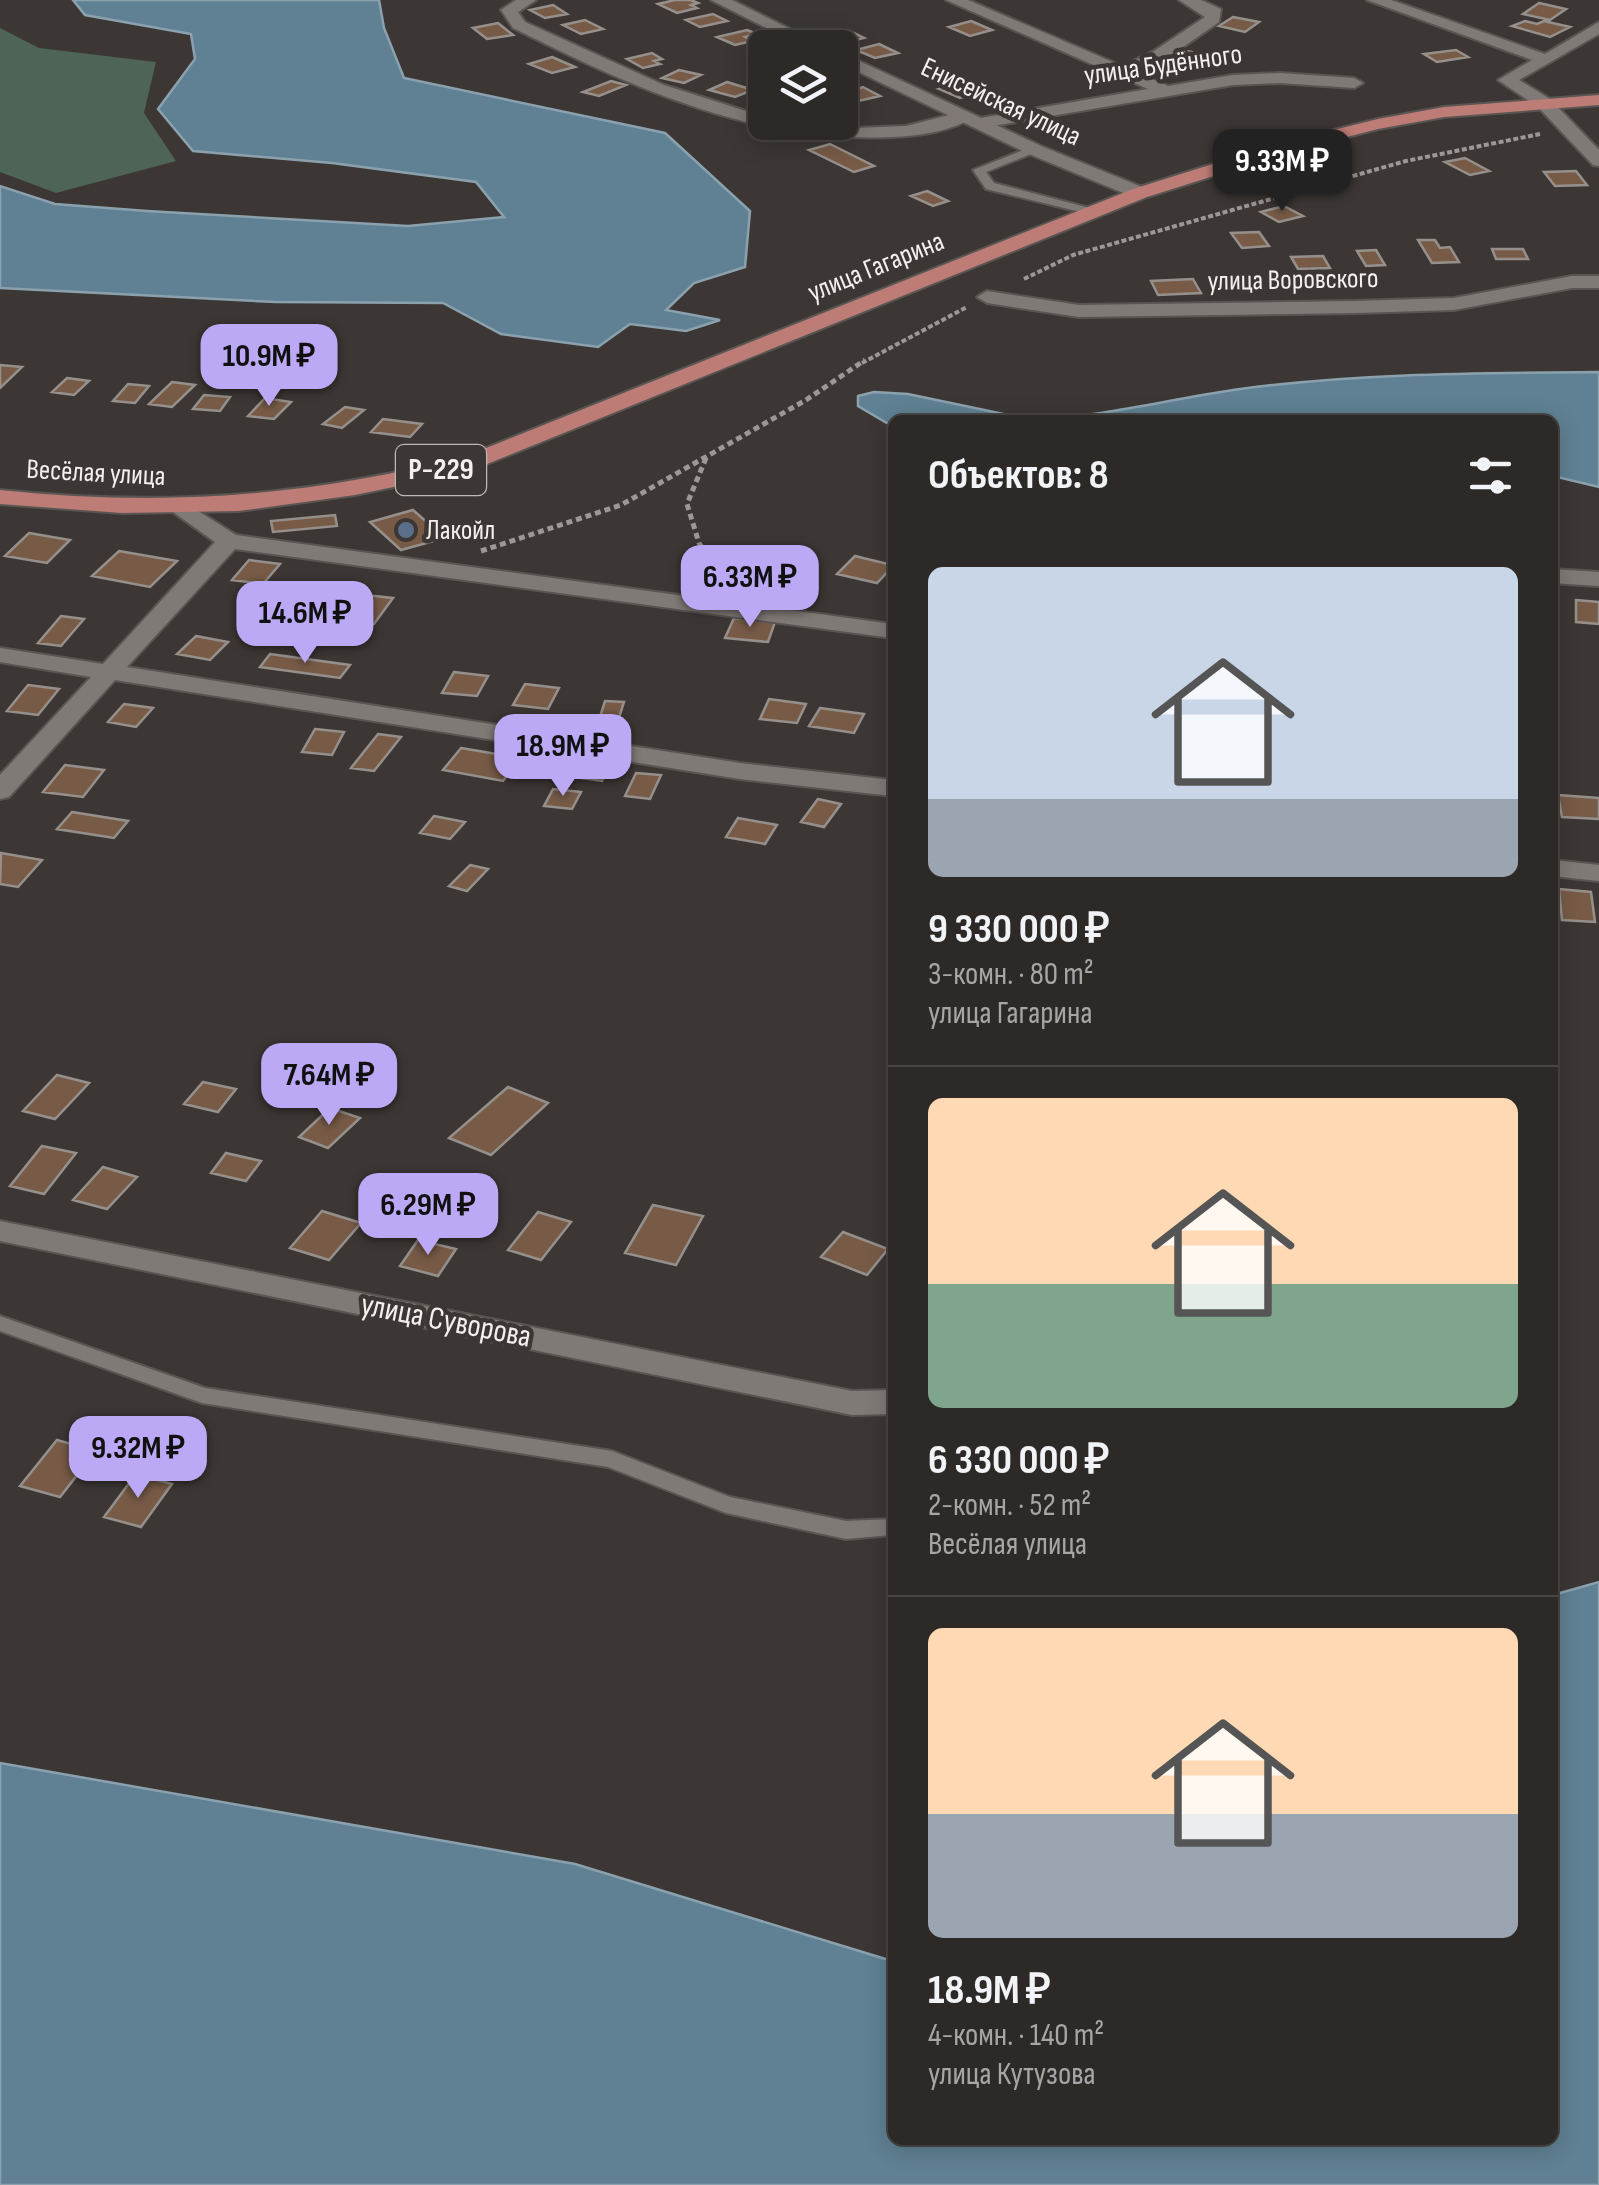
<!DOCTYPE html>
<html lang="ru">
<meta charset="utf-8">
<style>
:root{--surface:#2d2927;--page:#35312f;--text:#f1f3f6;--muted:#a7a6a7;--line:#484544;--accent:#bca9f5}
body{margin:0;font-family:"Sofia Sans Condensed",sans-serif;background:var(--page);color:var(--text);height:100vh;display:flex;flex-direction:column;font-size:38px;white-space:nowrap}
*{box-sizing:border-box;margin:0}
p{font-size:32px;color:var(--muted)}
.icon{flex:none;width:55px;height:55px;fill:none;stroke:currentColor;stroke-width:2;stroke-linecap:round;stroke-linejoin:round}
.map{position:relative;flex:1;overflow:hidden}
.side{position:absolute;left:888px;top:415px;width:670px;height:1730px;display:flex;flex-direction:column;background:var(--surface);border-radius:15px;box-shadow:0 5px 25px #0003,0 0 0 2px var(--line)}
.side>*{flex:none}
.controls{position:absolute;left:748px;top:30px;display:grid;gap:20px}
.controls a{display:grid;place-items:center;width:110px;height:110px;border-radius:15px;background:var(--surface);box-shadow:0 5px 25px #0003,0 0 0 2px var(--line);font-size:50px}
.price{position:absolute;translate:-50% -85px;padding:0 22px;border-radius:20px;background:var(--accent);color:#111;font-size:32px;line-height:65px;filter:drop-shadow(0 2px 5px #0008)}
.price::after{content:'';position:absolute;left:50%;top:60px;width:30px;height:22px;margin-left:-15px;background:inherit;clip-path:polygon(0 0,100% 0,50% 100%)}
.price.current{background:#222;color:#fff}
ul{padding:0;list-style:none}
li{display:grid;align-content:center;gap:20px;height:530px;padding:0 40px}
li+li{border-top:2px solid var(--line)}
li span{display:grid;place-items:center;height:310px;border-radius:15px;color:#555}
li>.icon{margin-inline-start:auto}
span .icon{width:180px;height:180px;fill:#fffc;stroke-width:1}
li b{font-size:42px}
h2{display:flex;justify-content:space-between;align-items:center;height:120px;padding:0 40px;font-size:42px}
.map>svg:first-child{display:block}
.green{fill:#4d6456}
.water{fill:#5f8193;stroke:#8ba2ae;stroke-width:2.5}
.building{fill:#775b47;stroke:#96908c;stroke-width:2.5}
.lines{fill:none;stroke-linecap:round;stroke-linejoin:round}
.service-casing{stroke:#595553;stroke-width:4}
.minor-casing{stroke:#595553;stroke-width:4}
.tertiary-casing{stroke:#595553;stroke-width:4}
.primary-casing{stroke:#595553;stroke-width:4}
.path-far1{stroke:#9c9895;stroke-width:4;stroke-dasharray:5 2.5;stroke-linecap:butt}
.path{stroke:#9c9895;stroke-width:5;stroke-dasharray:6 4;stroke-linecap:butt}
.service{fill:#807a77;fill-rule:evenodd}
.minor{fill:#807a77;fill-rule:evenodd}
.tertiary{fill:#807a77;fill-rule:evenodd}
.primary{fill:#bd7c76;fill-rule:evenodd}
.service-dot{fill:#5c6f8a;stroke:#3c3734;stroke-width:4}
.labels{text-anchor:middle;dominant-baseline:central;stroke-width:9;stroke-linejoin:round;paint-order:stroke}
.far-street-label{font-size:28px;fill:#f3f0ee;stroke:#3c3734}
.far-poi-label{font-size:28px;fill:#f3f0ee;stroke:#3c3734;text-anchor:start}
.shield{fill:#3c3734;stroke:#bcb8b6;stroke-width:2.5}
.shield-label{font-size:30px;font-weight:bold;fill:#f3f0ee}
.street-label{font-size:32px;fill:#f3f0ee;stroke:#3c3734}
</style>
<div class="map">
<svg width="1599" height="2185" viewBox="0 0 1599 2185">
<rect width="100%" height="100%" fill="#3c3734"/>
<path class="green" d="M0,28L39,48L156,62L144,113L176,161L56,193L0,172Z"/>
<path class="water" d="M73,0H379L384,28L404,78L665,133L750,211L745,267L694,283L666,310L720,320L686,331L630,324L598,347L501,334L443,303L275,302L0,288V186L55,204L147,211L408,226L504,217L476,182L332,163L193,151L158,109L195,59L191,34L85,15Z
M1599,372V487L1553,476L1552,420H1037C1104,416 1167,400 1233,390C1353,373 1478,373 1599,372Z
M874,392L908,394L1032,420H892V426L858,406V396Z
M1599,1582V2185H0V1763L575,1864L892,1961V2140H1552L1553,1595Z"/>
<path class="building" d="M675,0H691L698,3L691,5L697,8L677,13L658,4Z
M1539,3L1566,9L1550,20L1523,14Z
M553,5L567,14L545,18L530,10Z
M713,14L727,21L700,27L686,20Z
M1233,17L1259,22L1245,32L1219,26Z
M585,20L603,29L581,34L563,25Z
M971,21L992,30L970,36L949,27Z
M1525,21L1537,24L1544,21L1570,27L1550,37L1512,26Z
M498,23L513,35L487,39L473,28Z
M747,30L757,34L745,37L752,41L735,45L717,37Z
M848,30L864,38L841,44L825,35Z
M879,44L898,53L875,58L856,50Z
M1182,50L1215,57L1201,66L1167,58Z
M1456,50L1468,57L1437,62L1424,54Z
M652,53L662,59L654,61L660,64L643,68L627,59Z
M552,57L575,67L552,73L529,64Z
M679,70L701,75L684,83L662,78Z
M611,81L626,85L599,96L583,92Z
M727,82L753,90L735,97L709,90Z
M959,83L980,93L960,98L939,89Z
M863,87L880,96L854,102L840,95Z
M830,144L874,166L854,172L809,150Z
M1465,158L1489,171L1470,175L1445,162Z
M1576,171L1587,185L1555,186L1544,172Z
M927,191L948,201L933,206L911,196Z
M1284,206L1303,216L1279,222L1261,212Z
M1259,232L1269,246L1242,248L1231,233Z
M1418,240H1435L1440,248L1450,247L1459,262L1432,263Z
M1492,249H1523L1528,259H1496Z
M1376,250L1385,265L1366,266L1357,251Z
M1323,256L1330,268L1298,269L1291,257Z
M1261,277L1268,289L1232,291L1225,279Z
M1193,279L1201,293L1158,295L1151,281Z
M0,365L22,367L0,388Z
M67,378L89,381L74,395L52,392Z
M172,382L195,385L172,407L149,404Z
M128,384L149,386L135,403L113,401Z
M204,395L230,397L220,411L193,409Z
M265,398L291,402L274,419L248,416Z
M345,407L364,410L342,428L323,424Z
M383,419L422,424L410,437L371,432Z
M413,510L445,538L401,550L370,522Z
M335,515L337,526L273,532L271,521Z
M29,533L70,540L47,563L5,556Z
M119,551L177,561L150,587L92,576Z
M855,556L892,565V567L877,583L837,574Z
M249,560L280,564L263,584L232,580Z
M366,595L393,598L374,624L347,621Z
M1576,600L1599,602V624L1576,622Z
M61,616L84,619L61,646L38,643Z
M734,618L775,622L768,642L725,638Z
M196,636L228,642L210,660L177,654Z
M270,654L350,665L340,678L260,667Z
M454,672L488,676L477,696L442,693Z
M525,684L559,688L548,709L513,705Z
M28,685L59,689L38,715L7,711Z
M769,699L806,704L797,723L760,719Z
M605,701L624,702L618,721L599,720Z
M124,704L153,708L136,727L108,722Z
M820,708L864,714L854,733L809,726Z
M315,729L344,732L332,755L302,752Z
M378,734L401,737L374,771L351,768Z
M461,748L520,758L503,781L443,770Z
M569,760L610,765L602,781L561,775Z
M65,765L104,770L83,797L43,792Z
M636,773L661,775L650,799L625,796Z
M553,789L581,792L572,809L544,806Z
M1558,795L1599,798V819L1562,817Z
M818,799L841,804L824,827L801,822Z
M72,812L128,821L114,838L57,829Z
M434,816L465,822L450,839L420,833Z
M738,818L777,825L765,844L726,837Z
M1,853L42,860L18,887L0,884Z
M470,865L488,869L467,891L449,886Z
M1559,889L1591,892L1595,922L1562,920Z
M57,1075L89,1083L55,1119L23,1111Z
M203,1082L236,1089L218,1112L184,1104Z
M508,1087L548,1103L491,1155L449,1138Z
M330,1108L360,1118L328,1148L299,1137Z
M42,1146L76,1153L44,1194L10,1186Z
M226,1153L261,1161L246,1181L211,1173Z
M103,1167L137,1177L107,1209L73,1200Z
M653,1205L703,1216L676,1265L625,1253Z
M322,1211L361,1223L329,1260L290,1248Z
M538,1212L571,1222L541,1260L508,1250Z
M843,1232L888,1249L867,1275L821,1257Z
M418,1240L456,1249L438,1276L400,1266Z
M57,1440L96,1451L60,1497L20,1486Z
M136,1474L172,1484L141,1527L104,1517Z"/>
<g class="lines">
<defs>
<path id="service" d="M1031,147L1041,150L986,172L994,183L1097,210V216L986,189L973,170Z
M0,1316L205,1388L612,1451L730,1497L846,1521L892,1519V1535L846,1539L726,1513L608,1467L202,1403L0,1331Z"/>
<path id="minor" d="M516,0H536L518,12L525,22L664,85L765,117V122L855,128L906,126L965,111L974,116C955,131 917,136 893,137C756,144 634,88 513,28L501,10Z
M946,0H968L1122,66L1154,51L1205,17L1179,0H1201L1221,9L1219,22L1166,59L1137,72L1168,86L1233,75L1280,73L1354,78L1363,83L1354,88L1280,83L1233,85L981,128L972,123L975,119L1148,89Z
M1367,0H1391L1545,54L1599,22V34L1519,80L1550,99L1599,150V166L1593,165L1538,107L1498,80L1532,60Z
M1572,276H1599V288H1572L1454,310L1356,313L1079,317L987,303L977,297L987,291L1079,305L1356,301L1454,298Z
M181,500L236,535L892,624V638L235,549L127,667L740,763L892,780V796L740,779L115,680L9,797L0,799V775L91,677L0,662V648L103,664L215,542L173,512L170,507Z
M1552,569L1599,572V586L1552,583Z
M1552,860L1599,865V881L1552,876Z
M0,1221L852,1391L892,1390V1414L852,1415L0,1241Z"/>
<path id="tertiary" d="M711,0H732L828,48H806Z
M840,52L1041,146L1147,189L1149,193L1140,199L1133,197L1029,154L840,63Z"/>
<path id="primary" d="M1599,95V105L1444,117L1378,129L1289,152L1147,197L482,466L422,481L355,495L239,511L122,513L0,504V490C163,507 307,497 466,456L1133,189L1277,144L1378,119L1444,107Z"/>
</defs>
<use href="#service" class="service-casing"/>
<use href="#minor" class="minor-casing"/>
<use href="#tertiary" class="tertiary-casing"/>
<use href="#primary" class="primary-casing"/>
<path class="path-far1" d="M1024,279L1073,255L1406,161L1540,134
M862,363L967,307"/>
<path class="path" d="M706,458L687,504L699,543L727,587
M481,551L621,505L806,400L865,360"/>
<use href="#service" class="service"/>
<use href="#minor" class="minor"/>
<use href="#tertiary" class="tertiary"/>
<use href="#primary" class="primary"/>
</g>
<circle class="service-dot" cx="406" cy="530" r="10"/>
<g class="labels">
<g class="far-street-label">
<text transform="translate(1163 65) rotate(-8)">улица Будённого</text>
<text transform="translate(1001 102) rotate(25)">Енисейская улица</text>
<text transform="translate(876 267) rotate(-22)">улица Гагарина</text>
<text transform="translate(1293 280) rotate(-1)">улица Воровского</text>
<text transform="translate(96 473) rotate(3)">Весёлая улица</text>
</g>
<g class="far-poi-label">
<text x="426" y="530">Лакойл</text>
</g>
<rect class="shield" x="396" y="445" width="90" height="50" rx="8"/>
<g class="shield-label">
<text x="441" y="470">Р-229</text>
</g>
<g class="street-label">
<text transform="translate(446 1321) rotate(11)">улица Суворова</text>
</g>
</g>
</svg>
<div class="controls">
<a><svg class="icon" aria-label="layers" viewBox="0 0 24 24"><path d="M12 4l9 5-9 5-9-5zM3 14l9 5 9-5"/></svg></a>
</div>
<b class="price current" style="left:1282px;top:214px">9.33M ₽</b>
<b class="price" style="left:269px;top:409px">10.9M ₽</b>
<b class="price" style="left:750px;top:630px">6.33M ₽</b>
<b class="price" style="left:305px;top:666px">14.6M ₽</b>
<b class="price" style="left:563px;top:799px">18.9M ₽</b>
<b class="price" style="left:329px;top:1128px">7.64M ₽</b>
<b class="price" style="left:428px;top:1258px">6.29M ₽</b>
<b class="price" style="left:138px;top:1501px">9.32M ₽</b>
<section class="side">
<h2>Объектов: 8<svg class="icon" aria-label="filters" viewBox="0 0 24 24"><path d="M4 7h16M4 17h16"/><circle cx="9" cy="7" r="2"/><circle cx="15" cy="17" r="2"/></svg></h2>
<ul>
<li><span style="background:linear-gradient(#c9d6e8 75%,#9aa5b1 0)"><svg class="icon" aria-label="home" viewBox="0 0 24 24"><path d="M3 11l9-7 9 7M6 9v11h12V9"/></svg></span><div><b>9 330 000 ₽</b><p>3-комн. · 80 m²</p><p>улица Гагарина</p></div></li>
<li><span style="background:linear-gradient(#ffd9b3 60%,#7fa58c 0)"><svg class="icon" aria-label="home" viewBox="0 0 24 24"><path d="M3 11l9-7 9 7M6 9v11h12V9"/></svg></span><div><b>6 330 000 ₽</b><p>2-комн. · 52 m²</p><p>Весёлая улица</p></div></li>
<li><span style="background:linear-gradient(#ffd9b3 60%,#9aa5b1 0)"><svg class="icon" aria-label="home" viewBox="0 0 24 24"><path d="M3 11l9-7 9 7M6 9v11h12V9"/></svg></span><div><b>18.9M ₽</b><p>4-комн. · 140 m²</p><p>улица Кутузова</p></div></li>
</ul>
</section>
</div>
